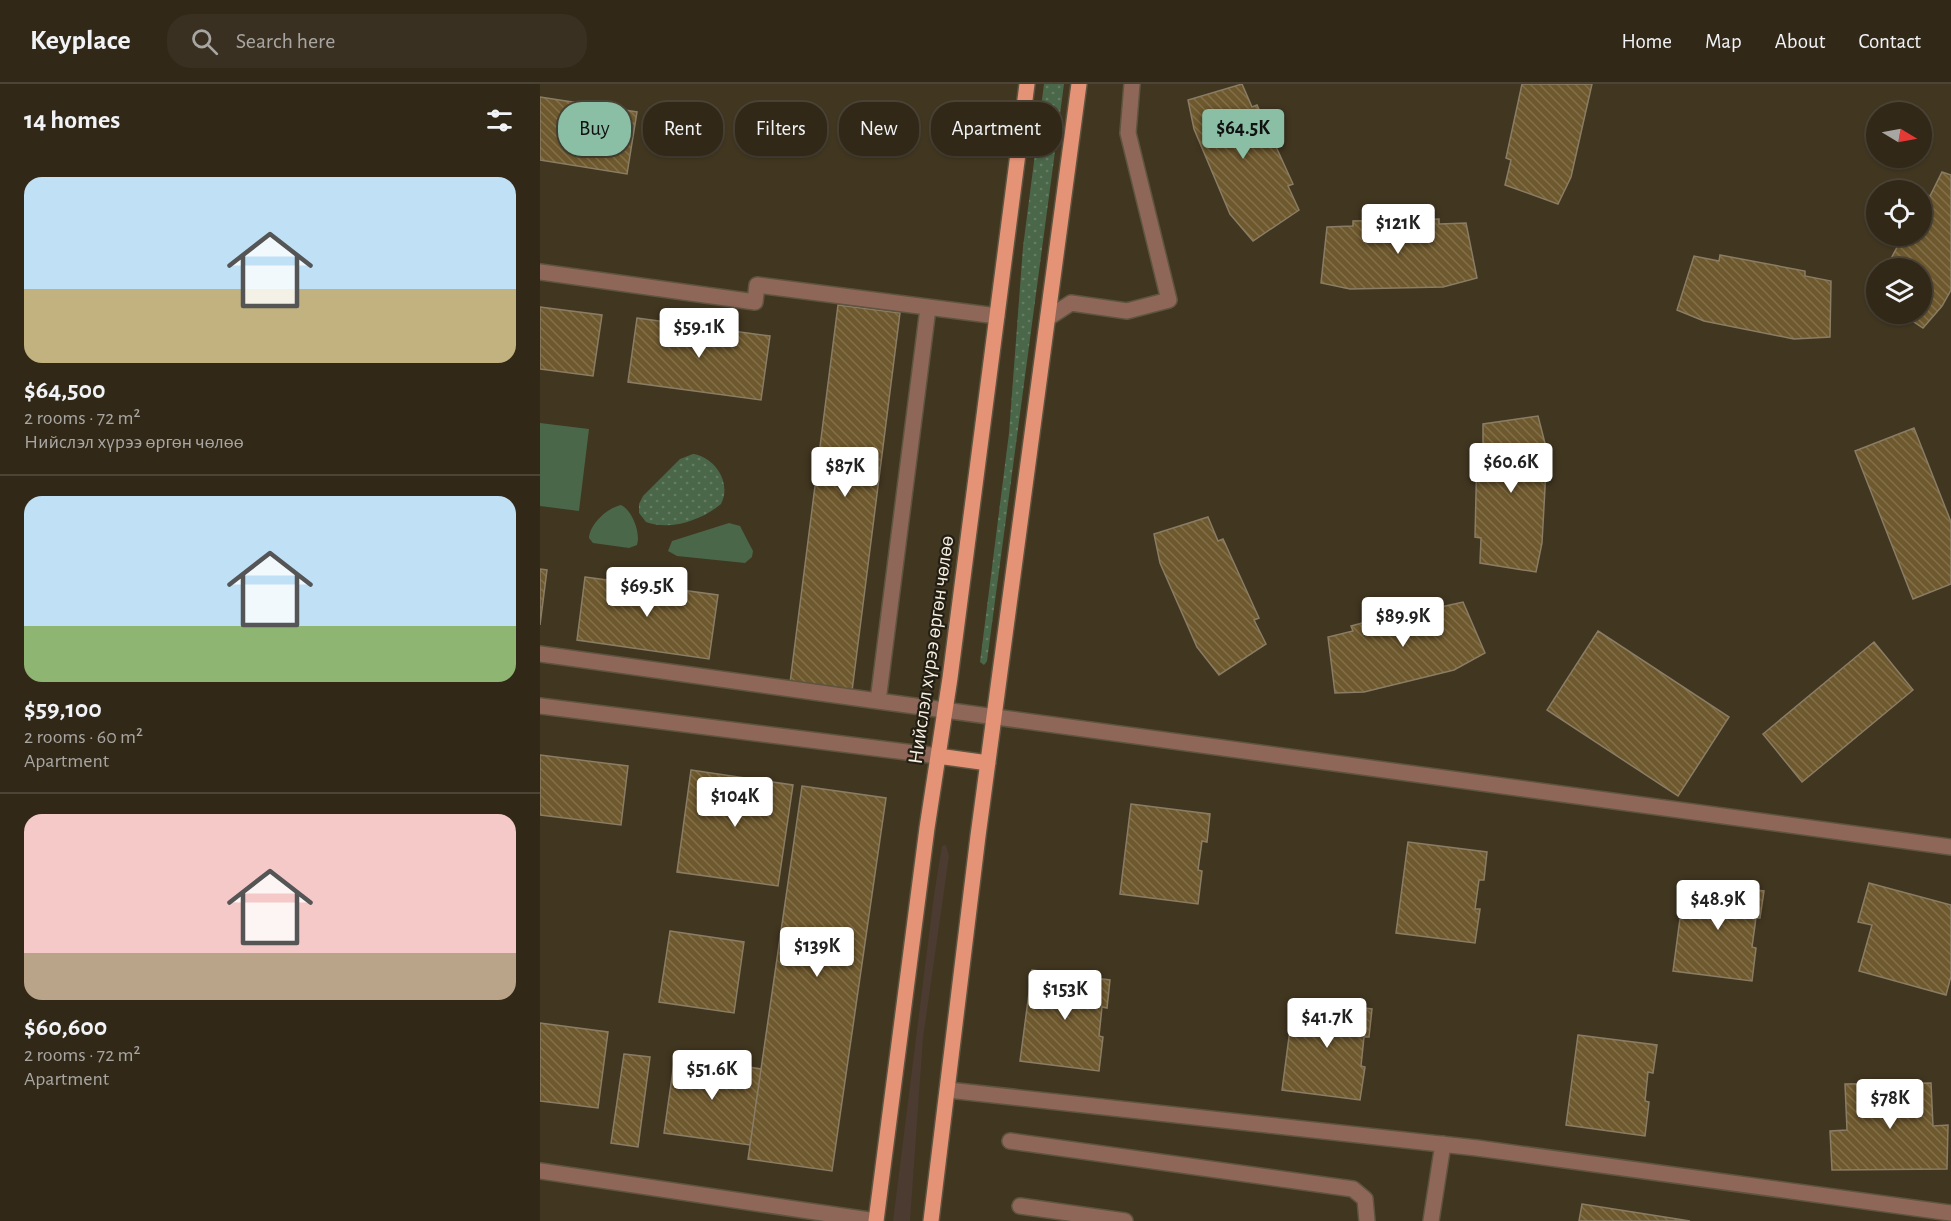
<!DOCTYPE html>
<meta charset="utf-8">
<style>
:root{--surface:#312818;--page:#393021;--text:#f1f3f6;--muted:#a8a6a2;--line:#4c4437;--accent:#8abfa5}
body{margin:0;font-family:"Alegreya Sans",sans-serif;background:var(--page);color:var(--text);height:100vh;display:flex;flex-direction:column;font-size:22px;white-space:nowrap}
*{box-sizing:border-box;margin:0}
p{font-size:20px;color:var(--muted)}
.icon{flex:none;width:33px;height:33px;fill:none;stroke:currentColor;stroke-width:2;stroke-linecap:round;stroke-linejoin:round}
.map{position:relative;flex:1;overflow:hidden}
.panel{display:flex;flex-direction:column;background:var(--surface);width:540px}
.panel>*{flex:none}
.top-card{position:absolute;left:18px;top:18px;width:570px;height:54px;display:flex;gap:12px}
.needle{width:39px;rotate:100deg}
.tools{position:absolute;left:1326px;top:18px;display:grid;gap:12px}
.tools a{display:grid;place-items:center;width:66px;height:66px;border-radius:50%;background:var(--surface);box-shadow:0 2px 4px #0004,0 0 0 2px var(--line);font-size:30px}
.price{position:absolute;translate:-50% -51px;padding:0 14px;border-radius:6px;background:#fff;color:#222;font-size:20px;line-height:39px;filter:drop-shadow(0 2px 3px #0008)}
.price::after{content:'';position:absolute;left:50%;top:36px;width:18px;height:14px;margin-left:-9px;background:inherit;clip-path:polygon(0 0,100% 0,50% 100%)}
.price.on{background:var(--accent);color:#111}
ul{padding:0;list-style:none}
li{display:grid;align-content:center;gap:12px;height:318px;padding:0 24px}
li+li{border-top:2px solid var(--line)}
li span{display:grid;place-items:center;height:186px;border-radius:18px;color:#555}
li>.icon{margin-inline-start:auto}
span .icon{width:108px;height:108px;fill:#fffc;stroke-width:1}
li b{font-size:26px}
h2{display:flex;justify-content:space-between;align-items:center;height:72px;padding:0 24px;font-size:26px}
.pill{padding:0 21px;border-radius:24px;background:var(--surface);box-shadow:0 2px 4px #0004,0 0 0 2px var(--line);font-size:21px;line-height:54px}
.pill.on{background:var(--accent);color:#111}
header{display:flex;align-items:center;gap:36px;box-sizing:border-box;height:84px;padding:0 30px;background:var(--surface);border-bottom:2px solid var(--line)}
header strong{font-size:28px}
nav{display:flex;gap:33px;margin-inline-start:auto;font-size:21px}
.search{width:420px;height:54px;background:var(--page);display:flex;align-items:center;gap:15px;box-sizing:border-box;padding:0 21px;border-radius:24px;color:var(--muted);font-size:22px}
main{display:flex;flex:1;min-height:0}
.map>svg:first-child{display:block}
.medical{fill:#4c3b30}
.grass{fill:#4a6749}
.park{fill:url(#park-dots)}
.building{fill:url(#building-back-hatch);stroke:#8a7d65;stroke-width:1.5}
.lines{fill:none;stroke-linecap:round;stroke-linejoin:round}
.minor-casing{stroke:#5e543f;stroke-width:18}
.major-casing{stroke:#5e543f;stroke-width:18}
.minor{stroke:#8f6759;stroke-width:15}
.major{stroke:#e59377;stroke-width:15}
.labels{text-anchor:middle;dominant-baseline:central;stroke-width:4.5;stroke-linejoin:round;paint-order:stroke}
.street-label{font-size:21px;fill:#f7f0e2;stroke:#231e14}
</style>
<header>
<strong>Keyplace</strong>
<div class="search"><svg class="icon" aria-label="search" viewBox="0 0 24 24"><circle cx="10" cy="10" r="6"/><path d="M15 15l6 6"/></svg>Search here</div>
<nav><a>Home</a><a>Map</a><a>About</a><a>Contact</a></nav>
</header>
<main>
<section class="panel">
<h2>14 homes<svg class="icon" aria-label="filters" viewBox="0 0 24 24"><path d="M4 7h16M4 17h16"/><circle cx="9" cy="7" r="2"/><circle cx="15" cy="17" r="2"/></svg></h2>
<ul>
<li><span style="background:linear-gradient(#bfe0f5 60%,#c2b280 0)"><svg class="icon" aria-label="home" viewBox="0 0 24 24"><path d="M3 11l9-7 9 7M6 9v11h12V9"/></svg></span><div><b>$64,500</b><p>2 rooms · 72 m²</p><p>Нийслэл хүрээ өргөн чөлөө</p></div></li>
<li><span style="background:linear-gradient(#bfe0f5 70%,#8fb573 0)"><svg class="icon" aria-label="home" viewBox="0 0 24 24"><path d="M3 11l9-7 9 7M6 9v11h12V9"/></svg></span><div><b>$59,100</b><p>2 rooms · 60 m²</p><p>Apartment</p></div></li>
<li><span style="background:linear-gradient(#f6c9c9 75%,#b9a48a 0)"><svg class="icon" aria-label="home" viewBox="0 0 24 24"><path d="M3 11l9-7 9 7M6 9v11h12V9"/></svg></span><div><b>$60,600</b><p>2 rooms · 72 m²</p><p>Apartment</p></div></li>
</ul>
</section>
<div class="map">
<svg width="1411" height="1137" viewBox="0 0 1411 1137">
<defs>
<pattern id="park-dots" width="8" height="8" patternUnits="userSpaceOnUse" patternTransform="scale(1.5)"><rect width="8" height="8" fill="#4a6749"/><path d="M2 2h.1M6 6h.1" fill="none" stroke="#657d63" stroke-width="1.8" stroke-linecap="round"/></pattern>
<pattern id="building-back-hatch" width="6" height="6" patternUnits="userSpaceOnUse" patternTransform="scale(1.5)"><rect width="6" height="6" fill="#6e582d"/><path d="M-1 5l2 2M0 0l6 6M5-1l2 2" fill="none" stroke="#83704b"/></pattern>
</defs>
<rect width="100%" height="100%" fill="#413620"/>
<path class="medical" d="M406,761L409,772L383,954L370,1137H353L394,811L402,762Z"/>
<path class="grass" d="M0,339L49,345L39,427L0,422Z
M81,421C92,426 101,449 97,461L89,464L53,459L49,454C50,440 67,424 81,421Z
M189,439L200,442L213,467L212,473L205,479L137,472L128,467L132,457Z"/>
<path class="park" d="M504,0H524L447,577L444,581L440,578L469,349L483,163Z
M153,370C175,373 192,399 181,420C162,436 131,447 106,438L99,429V420L103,412L140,375Z"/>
<path class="building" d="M702,0L712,23L717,21L753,100L748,102L759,126L713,157L690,130L654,45L648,16Z
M982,0H1052L1031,93L1018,120L965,101L971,76L966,74Z
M0,13L97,28L87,90L0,76Z
M1402,88L1411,91V206L1402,222L1383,244L1362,230H1382V184H1346L1363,152H1382V117L1385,110L1390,112Z
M899,135V140L926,139L937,194L903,203L810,205L781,199L787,143L813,142V137Z
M1180,171L1265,187V192L1291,197L1290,253L1254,255L1164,237L1137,226L1154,172L1179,177Z
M298,221L360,229L312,607L250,599Z
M0,223L62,231L53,292L0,285Z
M97,234L230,252L221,316L88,298Z
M998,332L1007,367L1002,459L996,488L940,479L941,454L935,453L937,367H943V340Z
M1374,344L1411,438V500L1373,515L1315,367Z
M668,433L678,457L683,455L719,534L714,536L726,560L679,591L657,563L620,479L614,450Z
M0,485L7,486L0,541Z
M45,493L178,511L169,575L37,556Z
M923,518L945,569L914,586L824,608L795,609L788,553L813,547L811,542L895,519L896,524Z
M1058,547L1189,633L1138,712L1007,626Z
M1334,558L1373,606L1262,698L1223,650Z
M0,671L88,682L81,741L0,731Z
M151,686L253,701L238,802L137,788Z
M262,702L346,714L292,1087L208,1075Z
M591,720L670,730L667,758L662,757L658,786L662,787L658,820L580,810Z
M868,758L947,768L944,796H939L935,825H940L935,859L856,849Z
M1145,797L1224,807L1220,834H1216L1212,863L1216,864L1212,897L1133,887Z
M1329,799L1411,821V892L1406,911L1319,887L1332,841L1318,838Z
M130,847L204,858L194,929L119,918Z
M492,886L570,896L567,924L562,923L559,952L563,953L559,987L480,977Z
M754,915L832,925L829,953H824L821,982L825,983L820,1016L742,1006Z
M0,939L68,948L58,1024L0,1017Z
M1038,951L1117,961L1113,989L1108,988L1105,1017L1109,1018L1105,1052L1026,1041Z
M84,970L110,973L98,1063L71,1059Z
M135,972L221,985L210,1061L124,1049Z
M1391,999L1393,1042L1408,1041L1407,1085L1292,1086L1290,1047L1307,1046L1305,1000Z
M1042,1120L1150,1137H1039Z"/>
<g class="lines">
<defs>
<path id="minor" d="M0,188L215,218L217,201L457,232
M388,224L338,617L1411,763
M508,234L531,219L587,227L629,216L588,49L592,0
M0,570L338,617
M0,622L398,672
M408,1006L937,1064L1411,1129
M470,1057L813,1105L825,1115L827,1137
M0,1087L336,1137
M480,1122L585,1137
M891,1137L903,1060"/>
<path id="major" d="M398,672L448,679
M336,1137L387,744L410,594L487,0
M391,1137L438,752L539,0"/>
</defs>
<use href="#minor" class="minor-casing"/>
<use href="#major" class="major-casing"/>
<use href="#minor" class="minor"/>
<use href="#major" class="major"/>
</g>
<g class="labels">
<g class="street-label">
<text transform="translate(391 566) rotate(-82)">Нийслэл хүрээ өргөн чөлөө</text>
</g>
</g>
</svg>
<div class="tools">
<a><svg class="needle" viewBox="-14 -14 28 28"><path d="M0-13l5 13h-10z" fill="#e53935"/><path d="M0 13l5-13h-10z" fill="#a8a6a2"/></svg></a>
<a><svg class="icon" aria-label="locate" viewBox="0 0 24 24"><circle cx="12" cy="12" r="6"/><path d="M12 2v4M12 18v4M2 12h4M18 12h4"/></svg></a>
<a><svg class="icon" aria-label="layers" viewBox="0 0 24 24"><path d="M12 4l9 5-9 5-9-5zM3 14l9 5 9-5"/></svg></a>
</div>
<b class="price on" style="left:703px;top:76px">$64.5K</b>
<b class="price" style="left:858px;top:171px">$121K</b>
<b class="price" style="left:159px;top:275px">$59.1K</b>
<b class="price" style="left:971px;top:410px">$60.6K</b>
<b class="price" style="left:305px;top:414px">$87K</b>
<b class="price" style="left:107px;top:534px">$69.5K</b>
<b class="price" style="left:863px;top:564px">$89.9K</b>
<b class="price" style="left:195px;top:744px">$104K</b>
<b class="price" style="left:1178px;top:847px">$48.9K</b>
<b class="price" style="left:277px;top:894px">$139K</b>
<b class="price" style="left:525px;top:937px">$153K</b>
<b class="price" style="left:787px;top:965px">$41.7K</b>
<b class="price" style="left:172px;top:1017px">$51.6K</b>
<b class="price" style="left:1350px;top:1046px">$78K</b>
<div class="top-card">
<a class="pill on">Buy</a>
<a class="pill">Rent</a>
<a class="pill">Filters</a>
<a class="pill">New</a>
<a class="pill">Apartment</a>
</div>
</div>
</main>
